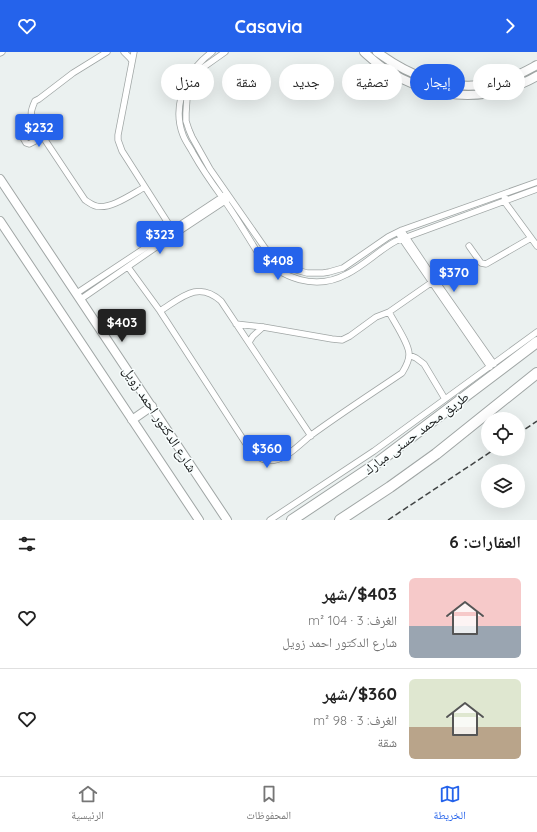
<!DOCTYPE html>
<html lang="ar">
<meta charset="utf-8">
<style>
:root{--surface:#fff;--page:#f6f6f6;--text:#222;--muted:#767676;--line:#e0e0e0;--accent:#2563eb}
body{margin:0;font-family:Quicksand,"Noto Naskh Arabic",sans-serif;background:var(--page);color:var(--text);direction:rtl;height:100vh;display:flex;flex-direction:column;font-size:15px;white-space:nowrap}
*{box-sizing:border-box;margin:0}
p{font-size:13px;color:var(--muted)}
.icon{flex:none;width:22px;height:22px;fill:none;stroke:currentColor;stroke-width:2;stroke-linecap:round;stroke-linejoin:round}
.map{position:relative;height:468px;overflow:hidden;direction:ltr}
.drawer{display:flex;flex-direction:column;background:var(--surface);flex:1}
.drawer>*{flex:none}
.banner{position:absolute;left:12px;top:12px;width:513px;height:36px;direction:rtl;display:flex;gap:8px}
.controls{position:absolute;left:481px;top:360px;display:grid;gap:8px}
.controls a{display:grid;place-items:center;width:44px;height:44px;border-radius:50%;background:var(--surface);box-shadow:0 4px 16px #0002;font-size:20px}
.price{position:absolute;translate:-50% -34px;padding:0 9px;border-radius:4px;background:var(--accent);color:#fff;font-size:13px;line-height:26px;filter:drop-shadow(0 1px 2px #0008)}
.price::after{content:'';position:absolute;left:50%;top:24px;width:12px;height:9px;margin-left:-6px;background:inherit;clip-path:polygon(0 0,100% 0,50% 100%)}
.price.selected{background:#222;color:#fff}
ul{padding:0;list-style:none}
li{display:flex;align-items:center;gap:12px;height:100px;padding:0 16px}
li+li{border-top:1px solid var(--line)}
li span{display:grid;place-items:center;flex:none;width:112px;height:80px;border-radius:6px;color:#555}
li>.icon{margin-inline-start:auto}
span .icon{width:48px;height:48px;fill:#fffc;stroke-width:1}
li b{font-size:17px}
h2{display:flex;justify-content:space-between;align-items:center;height:48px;padding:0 16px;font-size:17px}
.pill{padding:0 14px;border-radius:18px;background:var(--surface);box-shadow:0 4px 16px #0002;font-size:14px;line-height:36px}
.pill.selected{background:var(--accent);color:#fff}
header{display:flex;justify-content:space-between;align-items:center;height:52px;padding:0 16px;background:var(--accent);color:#fff;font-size:18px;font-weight:700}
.dock{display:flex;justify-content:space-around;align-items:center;height:56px;border-top:1px solid var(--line);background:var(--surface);font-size:11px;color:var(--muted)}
.dock a{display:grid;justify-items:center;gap:2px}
.dock .selected{color:var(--accent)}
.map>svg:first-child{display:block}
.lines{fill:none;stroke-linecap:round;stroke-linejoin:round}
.street-casing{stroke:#a0a6a5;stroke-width:7}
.secondary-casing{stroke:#a0a6a5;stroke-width:10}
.highway-casing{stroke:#a0a6a5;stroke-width:12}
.street{stroke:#fff;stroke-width:5.5}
.secondary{stroke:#fff;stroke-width:8}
.highway{stroke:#fff;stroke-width:10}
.rail{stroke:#414444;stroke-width:1.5;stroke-dasharray:6 3;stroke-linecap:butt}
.labels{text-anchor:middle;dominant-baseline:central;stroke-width:3;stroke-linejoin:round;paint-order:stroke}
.street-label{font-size:14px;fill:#191b1b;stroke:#f8fefe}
</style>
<header><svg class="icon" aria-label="forward" viewBox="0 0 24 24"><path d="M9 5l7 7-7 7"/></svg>Casavia<svg class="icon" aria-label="heart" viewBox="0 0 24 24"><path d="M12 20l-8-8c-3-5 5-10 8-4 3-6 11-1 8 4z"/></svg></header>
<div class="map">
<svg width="537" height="468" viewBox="0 0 537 468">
<rect width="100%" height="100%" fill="#ebf1f0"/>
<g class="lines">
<defs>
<path id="street" d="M107,0L73,21L39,47L35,49C30,60 30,63 35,74C37,79 39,82 43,85L85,148C88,150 92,153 96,154C110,158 132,142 145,135
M124,0L130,6L132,9
M134,0L118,83V88L122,99L175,182
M212,0C201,8 193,17 187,29C179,46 176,65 183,83C185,89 190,95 193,101C202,117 211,130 222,145C235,163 246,182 258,201C281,227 316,239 347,222C365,213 379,198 396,189L537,137
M225,0L201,17L191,32L187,46L186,61V69L189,78L192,85L210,117L265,196L272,205L284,213L293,217L307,221H323L329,220L343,216L388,185L402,178L537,130
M0,1L2,0
M22,84L26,91L29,92L43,85
M505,145L504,149L537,194
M404,182L435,228L494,312
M400,184L490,315
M469,194L481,211L486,212L531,186
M128,215L160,259L252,401C259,406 266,410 275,408C287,406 300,392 310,384C340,362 371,342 402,321C405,316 409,310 409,303C410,293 394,270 389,260
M77,241L225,143
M81,247L175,182L228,147
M160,259C181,246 198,228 221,249L311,384
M236,272L263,275L332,287L342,288L350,284L376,265L389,260L435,228
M249,290L253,284L263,275
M409,303L416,306L424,312L445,347
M270,468L374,399L537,280"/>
<path id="secondary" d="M364,0C372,7 379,14 388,19C423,41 466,50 506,37C517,34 527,30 537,24
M377,0C412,26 454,41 498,30C512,27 524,20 537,13
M0,127L227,468
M0,169L199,468
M132,368L152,354"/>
<path id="highway" d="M292,468L373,414L537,290
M340,468L390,435L436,402L537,321"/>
</defs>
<use href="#street" class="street-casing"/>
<use href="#secondary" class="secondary-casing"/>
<use href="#highway" class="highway-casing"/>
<use href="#street" class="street"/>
<use href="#secondary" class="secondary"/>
<use href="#highway" class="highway"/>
<path class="rail" d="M518,382L537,369
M388,468L495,397"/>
</g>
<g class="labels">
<g class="street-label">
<text transform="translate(160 367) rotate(57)">شارع الدكتور احمد زويل</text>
<text transform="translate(416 381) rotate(-37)">طريق محمد حسنى مبارك</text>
</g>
</g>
</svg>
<div class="controls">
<a><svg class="icon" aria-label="locate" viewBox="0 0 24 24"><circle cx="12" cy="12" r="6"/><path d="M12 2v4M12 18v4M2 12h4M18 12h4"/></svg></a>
<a><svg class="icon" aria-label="layers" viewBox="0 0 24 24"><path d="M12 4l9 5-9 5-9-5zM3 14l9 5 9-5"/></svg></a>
</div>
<b class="price" style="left:39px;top:96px">$232</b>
<b class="price" style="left:160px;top:203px">$323</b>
<b class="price" style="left:278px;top:229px">$408</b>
<b class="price" style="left:454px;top:241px">$370</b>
<b class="price selected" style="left:122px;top:291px">$403</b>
<b class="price" style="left:267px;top:417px">$360</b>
<div class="banner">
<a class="pill">شراء</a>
<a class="pill selected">إيجار</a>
<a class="pill">تصفية</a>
<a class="pill">جديد</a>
<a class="pill">شقة</a>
<a class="pill">منزل</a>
</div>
</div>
<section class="drawer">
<h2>العقارات: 6<svg class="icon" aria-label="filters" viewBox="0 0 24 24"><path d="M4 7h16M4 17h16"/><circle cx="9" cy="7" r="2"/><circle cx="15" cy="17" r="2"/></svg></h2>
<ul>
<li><span style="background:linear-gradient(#f6c9c9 60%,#9aa5b1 0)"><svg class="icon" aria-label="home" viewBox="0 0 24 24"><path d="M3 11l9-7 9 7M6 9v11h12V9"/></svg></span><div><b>$403/شهر</b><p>الغرف: 3 · 104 m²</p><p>شارع الدكتور احمد زويل</p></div><svg class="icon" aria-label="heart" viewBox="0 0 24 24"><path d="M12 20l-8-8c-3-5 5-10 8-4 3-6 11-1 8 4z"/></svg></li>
<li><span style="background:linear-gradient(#dfe7d0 60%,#b9a48a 0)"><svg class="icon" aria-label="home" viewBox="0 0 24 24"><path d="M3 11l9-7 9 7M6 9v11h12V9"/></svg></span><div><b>$360/شهر</b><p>الغرف: 3 · 98 m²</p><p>شقة</p></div><svg class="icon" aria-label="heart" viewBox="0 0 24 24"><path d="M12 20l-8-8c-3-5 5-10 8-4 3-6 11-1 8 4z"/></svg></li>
</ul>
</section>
<nav class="dock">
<a class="selected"><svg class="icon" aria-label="map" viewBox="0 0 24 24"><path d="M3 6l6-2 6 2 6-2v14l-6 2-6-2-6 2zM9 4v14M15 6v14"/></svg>الخريطة</a>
<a><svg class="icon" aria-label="saved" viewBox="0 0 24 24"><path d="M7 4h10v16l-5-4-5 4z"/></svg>المحفوظات</a>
<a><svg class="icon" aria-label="home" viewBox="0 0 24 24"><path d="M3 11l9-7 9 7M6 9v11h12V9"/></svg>الرئيسية</a>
</nav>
